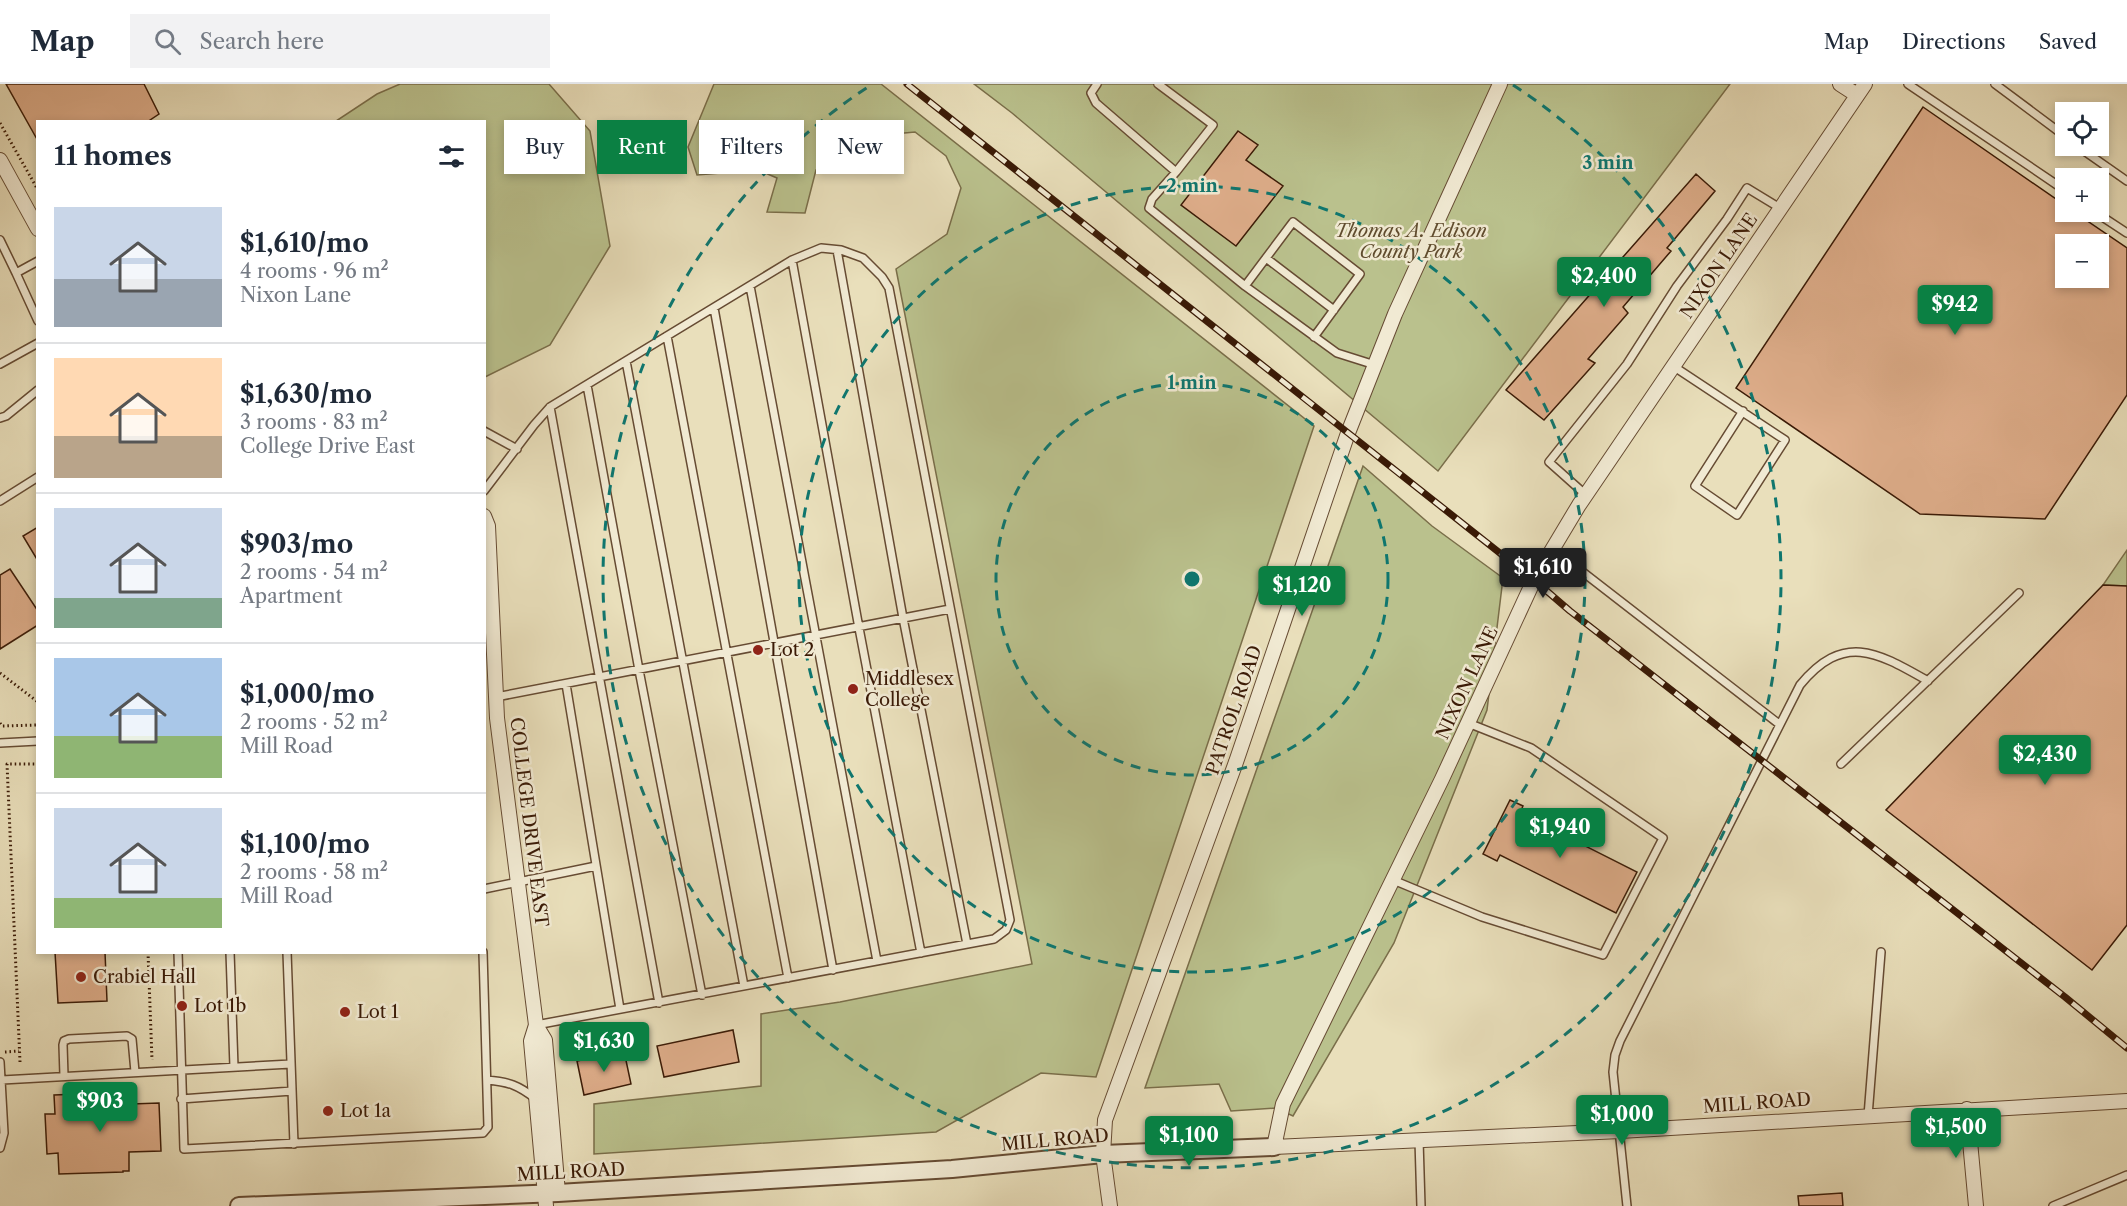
<!DOCTYPE html>
<meta charset="utf-8">
<style>
:root{--surface:#fff;--page:#f2f2f3;--text:#1f2937;--muted:#747a83;--line:#e0e1e3;--accent:#0b8043}
body{margin:0;font-family:"Libre Caslon Text",serif;background:var(--page);color:var(--text);height:100vh;display:flex;flex-direction:column;font-size:22px;white-space:nowrap}
*{box-sizing:border-box;margin:0}
p{font-size:20px;color:var(--muted)}
.icon{flex:none;width:33px;height:33px;fill:none;stroke:currentColor;stroke-width:2;stroke-linecap:round;stroke-linejoin:round}
.map{position:relative;flex:1;overflow:hidden}
.details{position:absolute;left:36px;top:36px;width:450px;height:834px;display:flex;flex-direction:column;background:var(--surface);border-radius:0px;box-shadow:0 3px 9px #0003}
.details>*{flex:none}
.guide{position:absolute;left:504px;top:36px;width:570px;height:54px;display:flex;gap:12px}
.buttons{position:absolute;left:2055px;top:18px;display:grid;gap:12px}
.buttons a{display:grid;place-items:center;width:54px;height:54px;border-radius:0px;background:var(--surface);box-shadow:0 3px 9px #0003;font-size:30px}
.price{position:absolute;translate:-50% -51px;padding:0 14px;border-radius:6px;background:var(--accent);color:#fff;font-size:20px;line-height:39px;filter:drop-shadow(0 2px 3px #0008)}
.price::after{content:'';position:absolute;left:50%;top:36px;width:18px;height:14px;margin-left:-9px;background:inherit;clip-path:polygon(0 0,100% 0,50% 100%)}
.price.selected{background:#222;color:#fff}
ul{padding:0;list-style:none}
li{display:flex;align-items:center;gap:18px;height:150px;padding:0 18px}
li+li{border-top:2px solid var(--line)}
li span{display:grid;place-items:center;flex:none;width:168px;height:120px;border-radius:0px;color:#555}
li>.icon{margin-inline-start:auto}
span .icon{width:72px;height:72px;fill:#fffc;stroke-width:1}
li b{font-size:26px}
h2{display:flex;justify-content:space-between;align-items:center;height:72px;padding:0 18px;font-size:26px}
.chip{padding:0 21px;border-radius:0px;background:var(--surface);box-shadow:0 3px 9px #0003;font-size:21px;line-height:54px}
.chip.selected{background:var(--accent);color:#fff}
header{display:flex;align-items:center;gap:36px;box-sizing:border-box;height:84px;padding:0 30px;background:var(--surface);border-bottom:2px solid var(--line)}
header strong{font-size:28px}
nav{display:flex;gap:33px;margin-inline-start:auto;font-size:21px}
.search{width:420px;height:54px;background:var(--page);display:flex;align-items:center;gap:15px;box-sizing:border-box;padding:0 21px;border-radius:0px;color:var(--muted);font-size:22px}
.map>svg:first-child{display:block}
.green{fill:#bac18d;stroke:#7a6e4a;stroke-width:1.5}
.building{fill:#dfae8b;stroke:#3a1a06;stroke-width:1.5;fill-rule:evenodd}
.lines{fill:none;stroke-linecap:round;stroke-linejoin:round}
.service-casing{stroke:#664b33;stroke-width:10}
.minor-casing{stroke:#664b33;stroke-width:16}
.tertiary-casing{stroke:#664b33;stroke-width:20}
.path{stroke:#3a1a06;stroke-width:3;stroke-dasharray:1.5 3;stroke-linecap:butt}
.service{stroke:#f1ead3;stroke-width:7}
.minor{stroke:#f1ead3;stroke-width:14}
.tertiary{stroke:#f1ead3;stroke-width:16}
.rail-casing{stroke:#3a1a06;stroke-width:7}
.rail{stroke:#f1ead3;stroke-width:4.5;stroke-dasharray:14;stroke-linecap:butt}
.ring{fill:none;stroke:#0f766e;stroke-width:3;stroke-dasharray:10 8}
.poi-dot{fill:#8f2418;stroke:#f1ead3;stroke-width:2}
.labels{text-anchor:middle;dominant-baseline:central;stroke-width:5;stroke-linejoin:round;paint-order:stroke}
.park-label{font-size:18px;font-style:italic;fill:#604c2e;stroke:#f1ead3}
.street-label{font-size:18px;fill:#3a1a06;stroke:#f1ead3}
.poi-label{font-size:18px;fill:#3a1a06;stroke:#f1ead3;text-anchor:start}
.centre{fill:#0f766e;stroke:#f1ead3;stroke-width:3}
.ring-label{font-size:18px;text-anchor:middle;font-weight:bold;fill:#0f766e;stroke:#f1ead3;stroke-width:5;stroke-linejoin:round;paint-order:stroke}
</style>
<header>
<strong>Map</strong>
<div class="search"><svg class="icon" aria-label="search" viewBox="0 0 24 24"><circle cx="10" cy="10" r="6"/><path d="M15 15l6 6"/></svg>Search here</div>
<nav><a>Map</a><a>Directions</a><a>Saved</a></nav>
</header>
<div class="map">
<svg width="2127" height="1122" viewBox="0 0 2127 1122">
<rect width="100%" height="100%" fill="#e9dfbb"/>
<filter id="stains"><feTurbulence type="fractalNoise" baseFrequency=".00333" numOctaves="4"/><feColorMatrix values="0 0 0 0 .2 0 0 0 0 .09 0 0 0 0 .02 0 0 0 .5 -.17"/></filter>
<radialGradient id="worn" r=".72"><stop offset=".6" stop-color="#630" stop-opacity="0"/><stop offset="1" stop-color="#630" stop-opacity=".3"/></radialGradient>
<path class="green" d="M400,0H549L590,47L610,162L550,261L485,293L484,38L336,37L377,10Z
M714,0H881L1314,342L1096,993L1041,989L936,1048L594,1070V1020L761,1002V930L840,918L1032,880L896,185L947,150L961,104L946,72L915,48L861,53L816,86L805,129L767,128L777,94L758,86L697,91L688,63Z
M974,0H1730L1438,387L1012,29Z
M1363,382L1432,442L1503,494L1487,626L1394,859L1293,1032L1276,1024L1231,1027L1219,1000L1145,1004Z
M2127,466V502L2103,501Z"/>
<path class="building" d="M6,0H144L159,30L147,38H38V57Z
M1923,23L2066,122V128H2074L2127,164V311L2045,435L1920,430L1736,304ZM2066,160H2098V194H2066Z
M1238,47L1258,61L1246,76L1283,102L1236,162L1181,121Z
M1696,90L1715,107L1667,164L1671,167L1623,223L1628,229L1588,275L1595,279L1544,336L1506,306Z
M38,443V477L23,452Z
M10,485L38,527V541L0,565V491Z
M2103,501L2127,502V841L2092,886L1886,726Z
M1510,716L1523,722L1520,729L1637,788L1616,829L1500,771L1497,777L1483,770Z
M55,868H105L107,917L58,919Z
M733,946L739,978L664,993L657,962Z
M624,967L631,1000L584,1011L577,977Z
M103,1009V1021L159,1019L161,1067L129,1068V1087H123V1088L59,1090L58,1069L47,1070L45,1030H55L54,1011Z
M1842,1109L1843,1122H1799L1798,1112Z"/>
<g class="lines">
<defs>
<path id="service" d="M1097,0L1091,9L1096,19L1176,88
M1158,0L1213,41L1176,88L1152,115L1149,124L1245,202
M1908,0L2066,107
M1995,0L2066,53
M2077,62L2127,97
M2095,128L2127,149
M0,156L16,189L38,177
M837,166L903,534L967,860
M1266,174L1334,226
M792,176L859,544L921,869
M16,189L38,237
M750,202L877,877
M714,224L833,886
M667,252L788,894
M1314,253L1360,190L1293,138L1245,202L1337,269L1375,281
M626,277L744,902
M0,280L38,259
M1673,282L1785,356L1737,431L1695,402L1743,327
M587,301L639,586L702,911
M550,323L659,919
M0,334L6,332L38,306
M484,347L517,365
M484,407L534,341L550,323L792,176L821,164L841,166L863,174L882,193L889,204L1010,836L1006,846L994,855L536,941
M1586,411L1549,378L1627,280L1677,202L1727,135L1747,104L1780,124
M0,417L38,393
M1553,465L1779,640
M566,600L620,925
M496,613L950,525
M0,659L38,657
M1841,680L2019,509
M1393,796L1482,833L1603,871L1663,754L1531,664L1468,639
M484,805L596,782
M178,868L184,1065L483,1049L488,1043L483,868
M230,868L234,983
M287,868L294,1060
M0,978L4,1049L0,1064
M64,992L63,961L64,957L69,955L127,952L132,955L135,988
M2,996L291,980
M487,996C509,998 518,1001 536,1015
M181,1015L292,1007
M1868,1032L1881,868
M1419,1056L1421,1122
M1627,1122L1613,988L1615,971L1620,957L1800,601C1844,548 1877,568 1928,597
M2053,1122L2127,1091"/>
<path id="minor" d="M1840,0L1857,11
M1865,0L1579,421L1534,496L1442,695L1283,1020L1274,1063L1620,1047L2127,1017
M0,76L38,145
M484,432L488,442L497,634L536,941L531,957L546,1122
M536,941L545,956L558,1109
M1967,1025L1976,1122
M1110,1122L1103,1070L1105,1036L1236,678L1348,349L1395,230L1500,0"/>
<path id="tertiary" d="M239,1122L558,1109L952,1085L1103,1070L1274,1063"/>
</defs>
<use href="#service" class="service-casing"/>
<use href="#minor" class="minor-casing"/>
<use href="#tertiary" class="tertiary-casing"/>
<path class="path" d="M0,39L38,106
M0,589L38,618
M0,639L2,642L38,641
M148,868L152,976
M5,968L19,967
M20,978L7,680H38"/>
<use href="#service" class="service"/>
<use href="#minor" class="minor"/>
<use href="#tertiary" class="tertiary"/>
<defs>
<path id="rail" d="M907,0L1534,496L1570,527L2065,913L2127,964"/>
</defs>
<use href="#rail" class="rail-casing"/>
<use href="#rail" class="rail"/>
</g>
<g class="ring">
<circle cx="1192" cy="495" r="196"/>
<circle cx="1192" cy="495" r="393"/>
<path d="M1513 1A589 589 0 1 1 871 1"/>
</g>
<g class="poi-dot">
<circle cx="758" cy="566" r="6"/>
<circle cx="853" cy="605" r="6"/>
<circle cx="81" cy="893" r="6"/>
<circle cx="182" cy="922" r="6"/>
<circle cx="345" cy="928" r="6"/>
<circle cx="328" cy="1027" r="6"/>
</g>
<g class="labels">
<g class="park-label">
<text x="1411" y="147">Thomas A. Edison<tspan x="1411" dy="21">County Park</tspan></text>
</g>
<g class="street-label">
<text transform="translate(1719 182) rotate(-56)">NIXON LANE</text>
<text transform="translate(1467 599) rotate(-65)">NIXON LANE</text>
<text transform="translate(1234 626) rotate(-71)">PATROL ROAD</text>
<text transform="translate(529 738) rotate(83)">COLLEGE DRIVE EAST</text>
<text transform="translate(1757 1019) rotate(-4)">MILL ROAD</text>
<text transform="translate(1055 1056) rotate(-5)">MILL ROAD</text>
<text transform="translate(571 1088) rotate(-3)">MILL ROAD</text>
</g>
<g class="poi-label">
<text x="770" y="566">Lot 2</text>
<text x="865" y="595">Middlesex<tspan x="865" dy="21">College</tspan></text>
<text x="93" y="893">Crabiel Hall</text>
<text x="194" y="922">Lot 1b</text>
<text x="357" y="928">Lot 1</text>
<text x="340" y="1027">Lot 1a</text>
</g>
</g>
<circle cx="1192" cy="495" r="9" class="centre"/>
<g class="ring-label">
<text x="1608" y="85">3 min</text>
<text x="1192" y="108">2 min</text>
<text x="1192" y="305">1 min</text>
</g>
<rect width="100%" height="100%" filter="url(#stains)"/>
<rect width="100%" height="100%" fill="url(#worn)"/>
</svg>
<div class="buttons">
<a><svg class="icon" aria-label="locate" viewBox="0 0 24 24"><circle cx="12" cy="12" r="6"/><path d="M12 2v4M12 18v4M2 12h4M18 12h4"/></svg></a>
<a>+</a>
<a>−</a>
</div>
<b class="price" style="left:1604px;top:224px">$2,400</b>
<b class="price" style="left:1955px;top:252px">$942</b>
<b class="price selected" style="left:1543px;top:515px">$1,610</b>
<b class="price" style="left:1302px;top:533px">$1,120</b>
<b class="price" style="left:2045px;top:702px">$2,430</b>
<b class="price" style="left:1560px;top:775px">$1,940</b>
<b class="price" style="left:604px;top:989px">$1,630</b>
<b class="price" style="left:100px;top:1049px">$903</b>
<b class="price" style="left:1622px;top:1062px">$1,000</b>
<b class="price" style="left:1956px;top:1075px">$1,500</b>
<b class="price" style="left:1189px;top:1083px">$1,100</b>
<div class="guide">
<a class="chip">Buy</a>
<a class="chip selected">Rent</a>
<a class="chip">Filters</a>
<a class="chip">New</a>
</div>
<section class="details">
<h2>11 homes<svg class="icon" aria-label="filters" viewBox="0 0 24 24"><path d="M4 7h16M4 17h16"/><circle cx="9" cy="7" r="2"/><circle cx="15" cy="17" r="2"/></svg></h2>
<ul>
<li><span style="background:linear-gradient(#c9d6e8 60%,#9aa5b1 0)"><svg class="icon" aria-label="home" viewBox="0 0 24 24"><path d="M3 11l9-7 9 7M6 9v11h12V9"/></svg></span><div><b>$1,610/mo</b><p>4 rooms · 96 m²</p><p>Nixon Lane</p></div></li>
<li><span style="background:linear-gradient(#ffd9b3 65%,#b9a48a 0)"><svg class="icon" aria-label="home" viewBox="0 0 24 24"><path d="M3 11l9-7 9 7M6 9v11h12V9"/></svg></span><div><b>$1,630/mo</b><p>3 rooms · 83 m²</p><p>College Drive East</p></div></li>
<li><span style="background:linear-gradient(#c9d6e8 75%,#7fa58c 0)"><svg class="icon" aria-label="home" viewBox="0 0 24 24"><path d="M3 11l9-7 9 7M6 9v11h12V9"/></svg></span><div><b>$903/mo</b><p>2 rooms · 54 m²</p><p>Apartment</p></div></li>
<li><span style="background:linear-gradient(#a9c7e8 65%,#8fb573 0)"><svg class="icon" aria-label="home" viewBox="0 0 24 24"><path d="M3 11l9-7 9 7M6 9v11h12V9"/></svg></span><div><b>$1,000/mo</b><p>2 rooms · 52 m²</p><p>Mill Road</p></div></li>
<li><span style="background:linear-gradient(#c9d6e8 75%,#8fb573 0)"><svg class="icon" aria-label="home" viewBox="0 0 24 24"><path d="M3 11l9-7 9 7M6 9v11h12V9"/></svg></span><div><b>$1,100/mo</b><p>2 rooms · 58 m²</p><p>Mill Road</p></div></li>
</ul>
</section>
</div>
